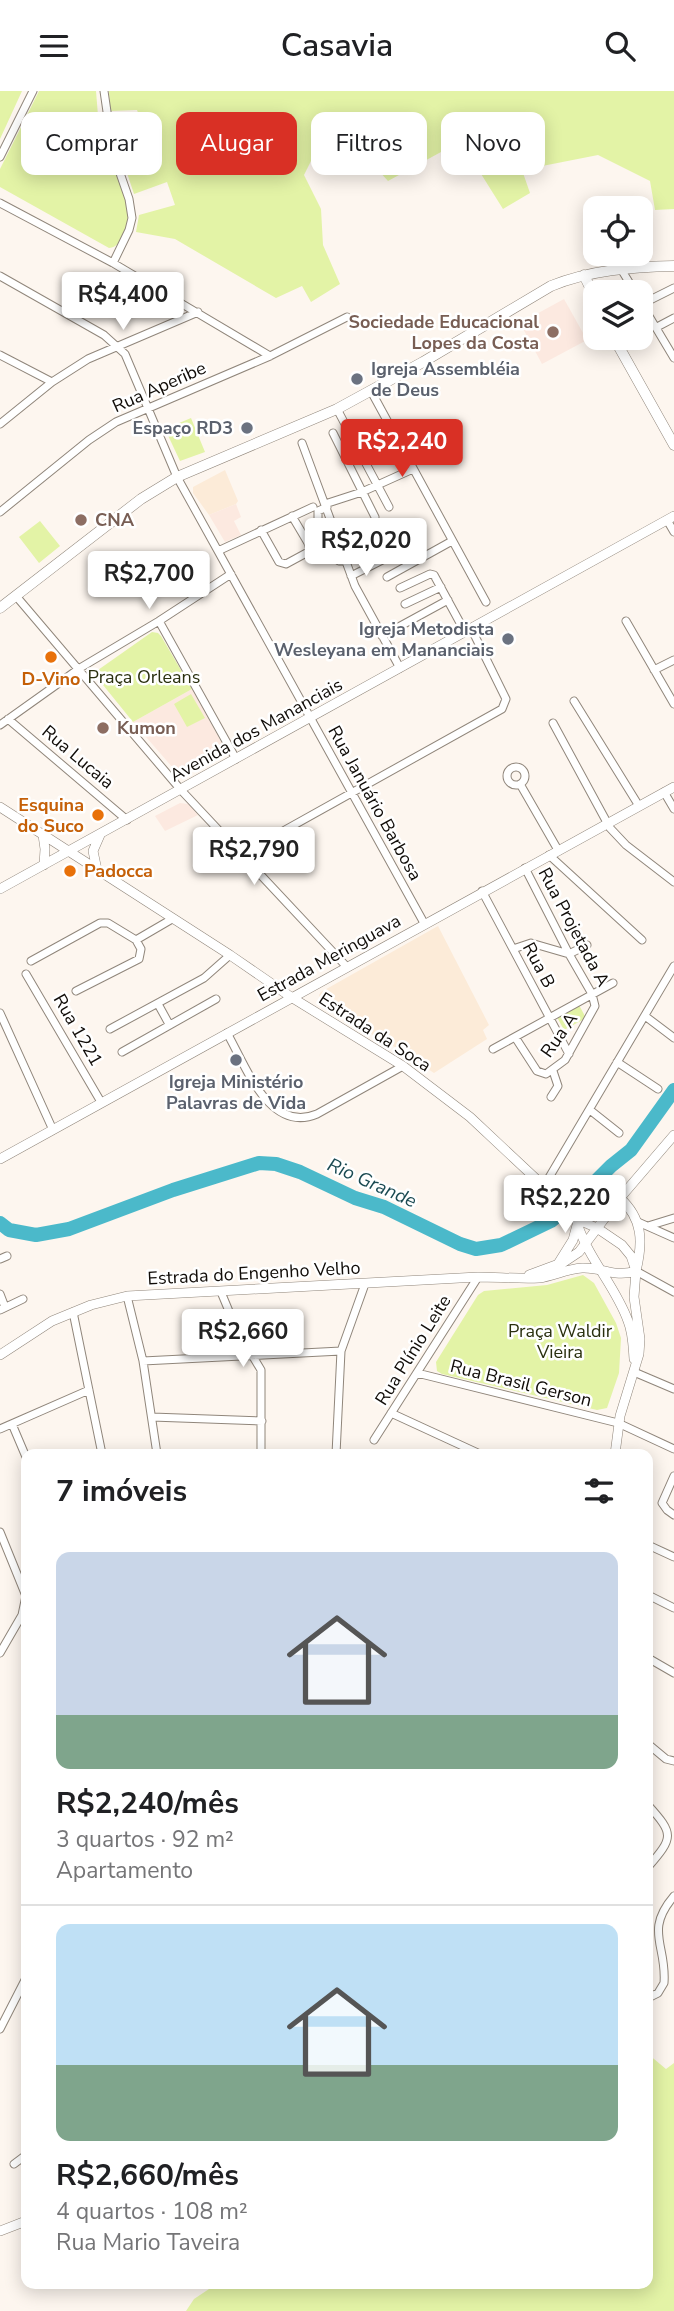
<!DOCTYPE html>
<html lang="pt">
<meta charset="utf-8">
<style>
:root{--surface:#fff;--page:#f6f6f6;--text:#202124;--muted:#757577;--line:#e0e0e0;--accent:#d93025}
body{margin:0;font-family:"Nunito Sans",sans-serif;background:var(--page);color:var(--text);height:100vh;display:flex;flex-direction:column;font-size:26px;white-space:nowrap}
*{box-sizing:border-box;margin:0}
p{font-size:23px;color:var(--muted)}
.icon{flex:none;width:38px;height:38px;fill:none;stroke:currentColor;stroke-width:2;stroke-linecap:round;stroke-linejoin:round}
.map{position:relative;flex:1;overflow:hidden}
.sheet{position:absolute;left:21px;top:1358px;width:632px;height:840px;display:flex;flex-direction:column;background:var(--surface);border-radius:14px;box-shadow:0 4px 18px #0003}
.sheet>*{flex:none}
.top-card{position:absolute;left:21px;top:21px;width:634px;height:63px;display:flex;gap:14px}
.controls{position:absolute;left:583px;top:105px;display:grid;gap:14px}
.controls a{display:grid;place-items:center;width:70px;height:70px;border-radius:14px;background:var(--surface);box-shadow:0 4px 18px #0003;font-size:35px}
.price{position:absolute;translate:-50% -60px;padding:0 16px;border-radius:7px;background:#fff;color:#222;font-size:23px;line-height:46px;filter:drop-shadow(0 2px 4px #0008)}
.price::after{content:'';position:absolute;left:50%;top:42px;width:21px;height:16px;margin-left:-10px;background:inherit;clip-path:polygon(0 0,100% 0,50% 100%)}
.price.current{background:var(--accent);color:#fff}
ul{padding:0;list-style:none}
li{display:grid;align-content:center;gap:14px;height:371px;padding:0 35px}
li+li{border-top:2px solid var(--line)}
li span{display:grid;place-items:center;height:217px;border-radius:14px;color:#555}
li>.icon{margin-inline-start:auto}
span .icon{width:126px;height:126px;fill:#fffc;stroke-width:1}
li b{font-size:30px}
h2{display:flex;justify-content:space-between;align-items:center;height:84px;padding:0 35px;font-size:30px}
.tag{padding:0 24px;border-radius:14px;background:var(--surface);box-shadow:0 4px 18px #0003;font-size:24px;line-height:63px}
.tag.current{background:var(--accent);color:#fff}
header{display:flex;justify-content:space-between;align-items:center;height:91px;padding:0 35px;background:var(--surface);font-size:32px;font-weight:600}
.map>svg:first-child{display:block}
.built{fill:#fcebd8}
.education{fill:#fce9e0}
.green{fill:#e3f3a6}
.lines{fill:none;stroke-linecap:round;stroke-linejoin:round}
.river{stroke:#4bb9ca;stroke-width:14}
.minor-casing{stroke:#90867b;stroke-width:9}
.tertiary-casing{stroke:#90867b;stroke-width:10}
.secondary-casing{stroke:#90867b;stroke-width:11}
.minor{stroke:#fff;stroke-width:7}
.tertiary{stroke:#fff;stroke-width:9}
.secondary{stroke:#fff;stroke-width:10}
.education-dot{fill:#8d6e63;stroke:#fff;stroke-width:2.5}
.worship-dot{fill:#6b7280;stroke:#fff;stroke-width:2.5}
.food-dot{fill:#e8710a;stroke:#fff;stroke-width:2.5}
.labels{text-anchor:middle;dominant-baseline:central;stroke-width:5;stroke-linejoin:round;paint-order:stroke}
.education-label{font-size:18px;font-weight:bold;fill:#785e54;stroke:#fff;text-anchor:start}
.worship-label{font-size:18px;font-weight:bold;fill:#5b616d;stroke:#fff;text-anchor:end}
.street-label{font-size:18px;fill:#100c08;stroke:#fff}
.park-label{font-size:18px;fill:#2a300f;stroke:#fff}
.food-label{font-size:18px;font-weight:bold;fill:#c56008;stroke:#fff}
.water-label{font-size:19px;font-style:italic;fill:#1a4a52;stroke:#fff}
</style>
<header><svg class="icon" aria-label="menu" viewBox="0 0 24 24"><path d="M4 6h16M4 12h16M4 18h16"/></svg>Casavia<svg class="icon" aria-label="search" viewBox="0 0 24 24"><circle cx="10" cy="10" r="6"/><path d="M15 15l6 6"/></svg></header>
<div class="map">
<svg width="674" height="2220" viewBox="0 0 674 2220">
<rect width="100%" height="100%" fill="#fdf6ef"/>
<path class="built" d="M225,379L238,410L236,413L209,424L193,402V396Z
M438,835L489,934L483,939L487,948L434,982L387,951L382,950L321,909L319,904L321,901Z"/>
<path class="education" d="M564,208L587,249L542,273L520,232Z
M236,413L241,426L234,430L241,444L225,451L209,424Z
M192,598L226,660L180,685L133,631Z
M180,712L188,713L198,724L165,740L155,725Z"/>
<path class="green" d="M0,0H22L0,48Z
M39,0H96L99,37L130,115C130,128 125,156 109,157L0,96V78Z
M109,0H674V118L655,119L650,90L598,64L522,79L530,102L503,118L456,43H450L441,61L388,90L359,58L339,53L312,68L304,84L321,118L323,154L340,193L311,211L302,195L276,207L175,148L136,141L139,124L175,114L167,91L134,103L124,73L153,61L137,19L110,20Z
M191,327L205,361L180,370L165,338Z
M40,430L60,455L39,472L19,446Z
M152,541L158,542L161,545L192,598L133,631L99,589L98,579Z
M191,603L205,627L187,636L174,613Z
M579,914L586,927L564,939L557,926Z
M583,1184L594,1192L616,1232L621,1247L619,1282L607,1317L597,1319L442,1283L437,1280L436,1271L478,1204L484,1200L547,1194Z
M648,1963L666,1978L674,1972V2220H186L194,2208L212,2196V2193H648Z"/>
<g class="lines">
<path class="river" d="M0,1132L9,1139L36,1144L69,1138L173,1099L259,1072L276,1073L300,1081L355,1107L384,1116L460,1153L476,1158L501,1154L551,1130L577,1109L611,1075L631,1059L674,999"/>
<defs>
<path id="minor" d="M104,0L113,62L129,108L132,127L129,139L113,172
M0,66L33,0
M0,112L113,172L270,265
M621,178L635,201
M0,185L104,244L125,263L177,386L424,832
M640,210L674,267
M642,213L674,197
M657,236L674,227
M0,264L52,291
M371,300L486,511
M337,318L389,416
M0,333L52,291L88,268L198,221
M333,342L375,426
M302,352L355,495L400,577
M325,413L362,401L413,378
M327,416L318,420V429L334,467L339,470H345
M0,421L89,349L116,331L270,265L347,226
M667,429L674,441
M261,439L279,471L286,473L310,460L308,452L292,425
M218,460L313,416
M351,485L406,457H411L419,468
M387,486L452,450
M400,497L430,483L434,484L465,541
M16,505L181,699L346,875
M405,513L441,496
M159,530L236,668
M626,530L674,613
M382,545L448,509
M654,579L674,569
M574,610L639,715
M8,628L127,729
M553,632L610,737L626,754L674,791
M0,634L80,577L159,530L231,483
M507 685a9 9 0 1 1 18 0a9 9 0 1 1-18 0Z
M520,693L558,759
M664,701L674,718
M242,763L502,618L506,608L471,537
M549,764L642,849
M482,800L569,963
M513,858L531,852L569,863L587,854
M31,870L100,832H108L136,849L172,828
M26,883L101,1011
M76,900L139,868L141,858L136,849
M158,913L169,933
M0,922L53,1039
M645,925L674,947
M110,938L204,887L230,864
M227,942C246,975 269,1043 317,1023L403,975
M515,946L537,980L546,983L565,969L595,915L592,903L569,863L525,777
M493,958L613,892
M122,961L216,908
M617,971L658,998
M551,1006L558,995L553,980
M590,1019L619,1042
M544,1095L674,875
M638,1131L674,1147
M648,1135L674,1127
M0,1168L7,1165
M636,1180L674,1201
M221,1201L236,1237L261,1279V1363
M0,1203L5,1216
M127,1205L143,1270L157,1363
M0,1219L23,1208
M73,1221L102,1363
M143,1270L341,1260
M634,1281L674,1298
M417,1282L618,1332L674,1358
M391,1322L480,1363
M152,1326L262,1330
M12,1333L26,1366
M0,1338L89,1299
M374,1349L478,1186
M336,1363L341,1260L365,1193
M674,1385L662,1412L667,1419L674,1424
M0,1441L26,1505L22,1524L0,1562
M648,1454L674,1466
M648,1504L674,1517
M648,1567L674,1582
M648,1653L666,1668L674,1670
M648,1714C674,1743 674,1746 648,1776
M648,1907L658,1902L664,1892C667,1854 644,1840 674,1805
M0,1938L26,1887
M14,2073L26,2064"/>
<path id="tertiary" d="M0,716L230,864L291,906L403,975L470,1026L581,1130L597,1137L622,1154L631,1165L636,1180L634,1206L640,1248L639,1263L620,1325L615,1363
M43,744L45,758L44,774
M97,779L93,760L100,744
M0,798L674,425
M0,1068L674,696
M575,1124C584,1164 615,1193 628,1230C633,1242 633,1255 634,1268
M558,1173L573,1149L577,1134
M529,1184L564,1171L579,1161L620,1107L674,1044
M0,1264L52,1230L91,1214L127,1205L478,1186C497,1186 520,1188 539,1187C553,1185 567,1178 582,1177C603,1176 614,1187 636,1180C643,1151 643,1128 620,1107
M0,2140L26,2130"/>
<path id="secondary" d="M584,184L595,207
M614,247L674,354
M0,517L141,408L177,386L337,318L423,271L551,195C590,179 632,176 674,175"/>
</defs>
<use href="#minor" class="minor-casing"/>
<use href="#tertiary" class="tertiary-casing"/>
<use href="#secondary" class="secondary-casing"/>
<use href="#minor" class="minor"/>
<use href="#tertiary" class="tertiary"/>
<use href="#secondary" class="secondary"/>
</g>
<g class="education-dot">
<circle cx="553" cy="241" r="7"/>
<circle cx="81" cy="429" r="7"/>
<circle cx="103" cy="637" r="7"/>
</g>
<g class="worship-dot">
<circle cx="357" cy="288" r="7"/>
<circle cx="247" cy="337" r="7"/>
<circle cx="508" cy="548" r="7"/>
<circle cx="236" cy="969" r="7"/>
</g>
<g class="food-dot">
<circle cx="51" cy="566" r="7"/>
<circle cx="98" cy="724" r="7"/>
<circle cx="70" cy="780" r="7"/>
</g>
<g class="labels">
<g class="education-label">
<text x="539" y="231" text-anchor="end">Sociedade Educacional<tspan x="539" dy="21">Lopes da Costa</tspan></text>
<text x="95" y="429">CNA</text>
<text x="117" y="637">Kumon</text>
</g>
<g class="worship-label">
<text x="371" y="278" text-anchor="start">Igreja Assembléia<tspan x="371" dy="21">de Deus</tspan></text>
<text x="233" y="337">Espaço RD3</text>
<text x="494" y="538">Igreja Metodista<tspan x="494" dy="21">Wesleyana em Mananciais</tspan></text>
<text x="236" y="991" text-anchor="middle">Igreja Ministério<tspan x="236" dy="21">Palavras de Vida</tspan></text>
</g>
<g class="street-label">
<text transform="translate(159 296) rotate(-24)">Rua Aperibe</text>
<text transform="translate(256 639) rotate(-29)">Avenida dos Mananciais</text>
<text transform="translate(78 666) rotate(40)">Rua Lucaia</text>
<text transform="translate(375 712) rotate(61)">Rua Januário Barbosa</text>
<text transform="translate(574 836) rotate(62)">Rua Projetada A</text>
<text transform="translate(329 867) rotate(-29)">Estrada Meringuava</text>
<text transform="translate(539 874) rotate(62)">Rua B</text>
<text transform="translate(78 939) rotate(60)">Rua 1221</text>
<text transform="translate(375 941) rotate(33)">Estrada da Soca</text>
<text transform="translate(559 944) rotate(-55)">Rua A</text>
<text transform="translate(254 1182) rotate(-3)">Estrada do Engenho Velho</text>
<text transform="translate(413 1259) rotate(-58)">Rua Plínio Leite</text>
<text transform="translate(521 1292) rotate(14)">Rua Brasil Gerson</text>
</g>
<g class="park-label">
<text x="144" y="586">Praça Orleans</text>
<text x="560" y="1240">Praça Waldir<tspan x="560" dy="21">Vieira</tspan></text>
</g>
<g class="food-label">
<text x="51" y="588">D-Vino</text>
<text x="84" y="714" text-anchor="end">Esquina<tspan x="84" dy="21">do Suco</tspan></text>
<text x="84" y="780" text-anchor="start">Padocca</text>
</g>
<g class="water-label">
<text transform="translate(372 1092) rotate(24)">Rio Grande</text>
</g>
</g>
</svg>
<div class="controls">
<a><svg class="icon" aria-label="locate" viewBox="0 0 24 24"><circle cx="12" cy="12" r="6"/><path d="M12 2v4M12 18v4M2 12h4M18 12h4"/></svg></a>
<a><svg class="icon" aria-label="layers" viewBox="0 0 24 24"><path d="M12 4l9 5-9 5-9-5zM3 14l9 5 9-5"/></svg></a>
</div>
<b class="price" style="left:123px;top:241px">R$4,400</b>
<b class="price current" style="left:402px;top:388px">R$2,240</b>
<b class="price" style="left:366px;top:487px">R$2,020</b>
<b class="price" style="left:149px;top:520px">R$2,700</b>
<b class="price" style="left:254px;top:796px">R$2,790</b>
<b class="price" style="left:565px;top:1144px">R$2,220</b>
<b class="price" style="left:243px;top:1278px">R$2,660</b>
<div class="top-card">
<a class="tag">Comprar</a>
<a class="tag current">Alugar</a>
<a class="tag">Filtros</a>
<a class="tag">Novo</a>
</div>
<section class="sheet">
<h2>7 imóveis<svg class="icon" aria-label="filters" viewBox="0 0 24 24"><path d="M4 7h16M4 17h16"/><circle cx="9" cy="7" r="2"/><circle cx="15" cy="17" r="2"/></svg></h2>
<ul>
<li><span style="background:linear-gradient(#c9d6e8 75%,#7fa58c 0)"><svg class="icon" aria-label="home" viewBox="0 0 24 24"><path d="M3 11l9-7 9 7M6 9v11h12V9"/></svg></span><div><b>R$2,240/mês</b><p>3 quartos · 92 m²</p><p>Apartamento</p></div></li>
<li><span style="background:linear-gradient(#bfe0f5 65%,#7fa58c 0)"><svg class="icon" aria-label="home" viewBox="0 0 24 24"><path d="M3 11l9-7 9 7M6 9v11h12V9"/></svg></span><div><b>R$2,660/mês</b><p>4 quartos · 108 m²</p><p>Rua Mario Taveira</p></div></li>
</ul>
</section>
</div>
